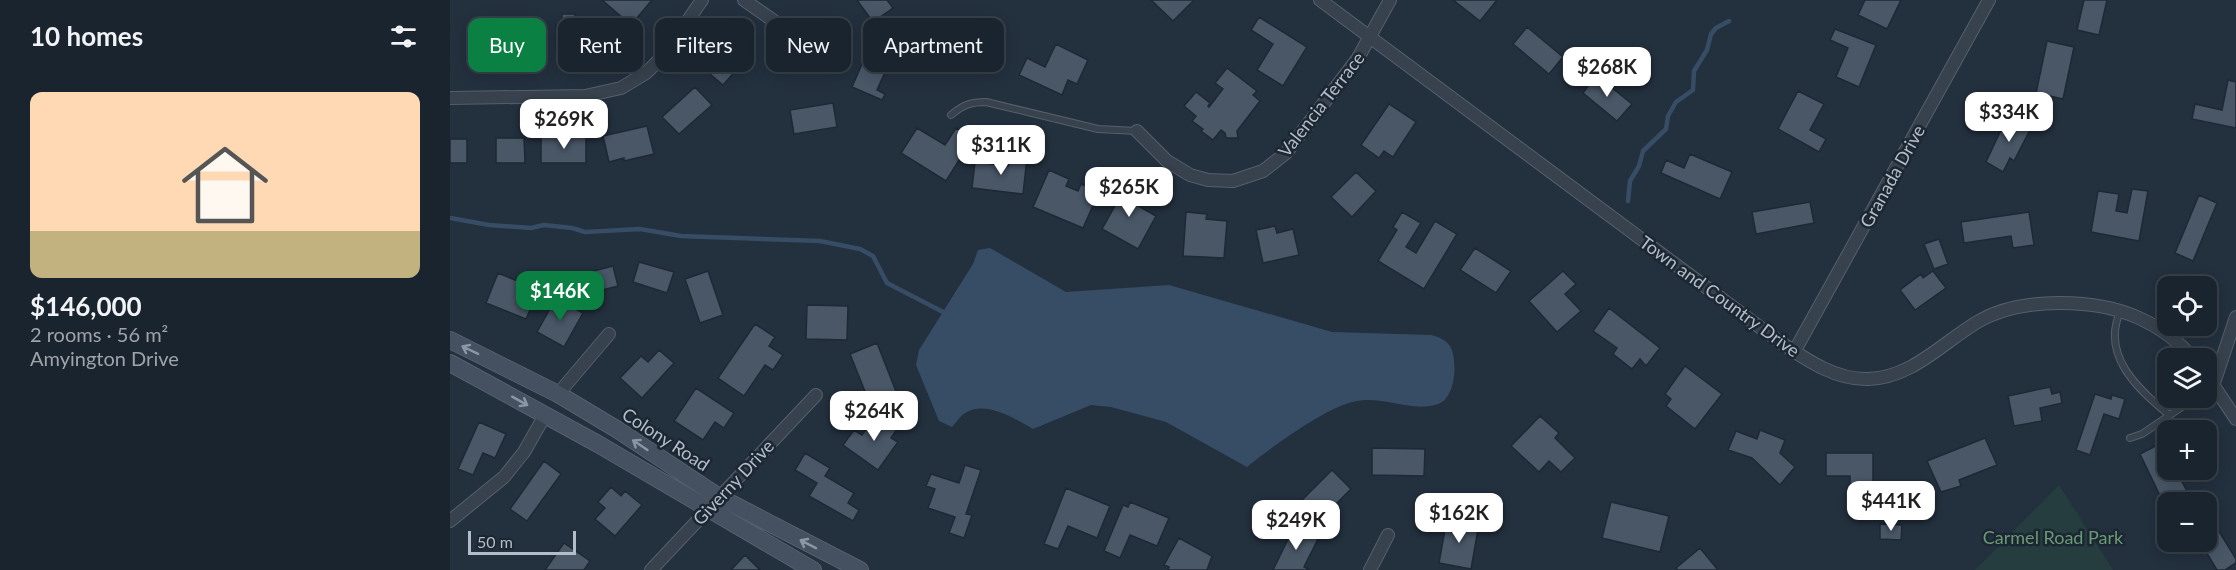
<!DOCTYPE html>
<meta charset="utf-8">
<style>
:root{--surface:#1a242e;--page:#232c36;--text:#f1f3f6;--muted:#9fa4aa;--line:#38414a;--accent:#0b8043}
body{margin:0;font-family:Lato,sans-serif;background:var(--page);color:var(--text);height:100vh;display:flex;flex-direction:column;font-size:22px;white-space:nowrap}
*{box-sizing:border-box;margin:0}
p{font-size:20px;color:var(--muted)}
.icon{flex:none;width:33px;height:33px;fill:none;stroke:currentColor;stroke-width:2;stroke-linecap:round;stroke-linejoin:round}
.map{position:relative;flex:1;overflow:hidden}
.side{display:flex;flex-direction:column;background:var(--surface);width:450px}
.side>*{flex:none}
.guide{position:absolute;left:18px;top:18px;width:570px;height:54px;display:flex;gap:12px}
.controls{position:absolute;left:1707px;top:276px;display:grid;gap:12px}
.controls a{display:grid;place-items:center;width:60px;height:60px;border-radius:12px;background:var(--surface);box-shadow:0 3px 15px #0003,0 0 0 2px var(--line);font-size:30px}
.scale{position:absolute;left:18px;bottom:15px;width:108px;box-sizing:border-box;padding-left:6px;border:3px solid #b3bdc9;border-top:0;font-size:16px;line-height:21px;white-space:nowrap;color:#b3bdc9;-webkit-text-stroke:4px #1c2733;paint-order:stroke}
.price{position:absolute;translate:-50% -51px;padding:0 14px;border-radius:12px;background:#fff;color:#222;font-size:20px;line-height:39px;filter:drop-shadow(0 2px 3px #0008)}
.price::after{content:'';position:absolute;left:50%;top:36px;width:18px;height:14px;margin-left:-9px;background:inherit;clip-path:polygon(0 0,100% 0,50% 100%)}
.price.on{background:var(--accent);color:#fff}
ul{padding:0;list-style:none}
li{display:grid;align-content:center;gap:12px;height:318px;padding:0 30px}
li+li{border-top:2px solid var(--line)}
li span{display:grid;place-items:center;height:186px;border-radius:12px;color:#555}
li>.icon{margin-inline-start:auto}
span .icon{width:108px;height:108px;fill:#fffc;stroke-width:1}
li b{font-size:26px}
h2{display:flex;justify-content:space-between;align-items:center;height:72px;padding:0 30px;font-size:26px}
.pill{padding:0 21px;border-radius:12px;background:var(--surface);box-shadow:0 3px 15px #0003,0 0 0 2px var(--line);font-size:21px;line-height:54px}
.pill.on{background:var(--accent);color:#fff}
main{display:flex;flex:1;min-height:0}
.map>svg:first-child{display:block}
.green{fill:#253d3f}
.water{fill:#374d65}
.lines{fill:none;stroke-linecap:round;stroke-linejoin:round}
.stream{stroke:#374d65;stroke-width:4.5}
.building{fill:#495767;stroke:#1e2935;stroke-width:1.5}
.service-casing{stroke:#55606c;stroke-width:8}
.minor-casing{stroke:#55606c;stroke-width:14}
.secondary-casing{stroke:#55606c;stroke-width:18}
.service{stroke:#37424e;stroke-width:6}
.minor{stroke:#37424e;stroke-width:12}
.secondary{stroke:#455161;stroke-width:16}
.oneway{stroke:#8c97a5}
.labels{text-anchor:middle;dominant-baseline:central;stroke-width:5;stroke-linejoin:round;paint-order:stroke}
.street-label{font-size:18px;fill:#b3bdc9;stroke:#1c2733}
.park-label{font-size:18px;fill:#6a9a73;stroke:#1c2733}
</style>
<main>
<section class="side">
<h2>10 homes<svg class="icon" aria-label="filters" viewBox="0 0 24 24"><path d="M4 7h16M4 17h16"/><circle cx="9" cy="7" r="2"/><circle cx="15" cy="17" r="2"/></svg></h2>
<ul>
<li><span style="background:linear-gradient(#ffd9b3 75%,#c2b280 0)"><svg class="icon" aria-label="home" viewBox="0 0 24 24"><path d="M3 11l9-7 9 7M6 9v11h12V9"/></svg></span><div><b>$146,000</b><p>2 rooms · 56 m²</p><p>Amyington Drive</p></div></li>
</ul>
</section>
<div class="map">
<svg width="1786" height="570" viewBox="0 0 1786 570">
<rect width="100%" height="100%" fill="#23303e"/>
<path class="green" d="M1609,485L1663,570H1525Z"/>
<path class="water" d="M540,248L616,292L719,285L882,332L981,335C989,337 996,340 1000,346C1008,360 1006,398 988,404C963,413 934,396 907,401C877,406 822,447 797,467L716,422L661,407L641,405L583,429C564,418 536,400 515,413C510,416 506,423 502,427L489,421L466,365L469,350L523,264L528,250Z"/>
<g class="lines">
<path class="stream" d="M1178,201L1180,181L1189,166L1193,151L1216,129L1218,116L1226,102L1243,90L1244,71L1257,50L1261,34L1266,28L1279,21
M0,218L39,225L81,228L94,225L122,228L135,232L190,229L231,236L370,241L410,249L423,256L437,283L495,313"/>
</g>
<path class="building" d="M152,0H202L181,25Z
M407,0H437L443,8L423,22Z
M701,0H742L743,1L723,21Z
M1003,0H1047L1030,21Z
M1415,0H1451L1437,29L1408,15Z
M1634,0H1657L1649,35L1627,30Z
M112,14H125V24H151V51L106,50V25H112Z
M809,17L857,47L833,86L807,70L823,44L801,30Z
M39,26H85L84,53H39Z
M1077,27L1113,57L1099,74L1063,44Z
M1385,29L1426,45L1409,87L1386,77L1398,48L1380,40Z
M284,35L303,51L273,85L254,69Z
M424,36L447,46L427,90L435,94L432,100L402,87Z
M1597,41L1624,47L1613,99L1586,93Z
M606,44L638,60L627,84L618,80L612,95L569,75L577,58L595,67Z
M777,68L807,91L803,95L810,101L787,131L788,138H776L775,133L771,130L763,140L751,131L753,129L742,121L746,116L734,106L746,92L760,103L758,106L759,107L773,89L765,83Z
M1146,75L1182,104L1167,121L1133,93Z
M1778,80L1786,82V128L1742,119L1745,104L1772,110Z
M245,87L262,105L229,134L212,117Z
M1348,91L1374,104L1360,130L1376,139L1369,152L1328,129Z
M383,103L387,127L344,134L340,110Z
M939,104L966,122L943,157L934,151L929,158L911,145Z
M1563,114L1583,124L1564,161L1560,158L1553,172L1536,162L1552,128L1556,131Z
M197,126L204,154L174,161V158L159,162L153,136Z
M467,128L495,145L506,128L523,138L496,181L451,153Z
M91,137H136V163H91Z
M46,138H74L75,163H46Z
M0,139H17V163H0Z
M1240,154L1282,172L1270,199L1211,173L1216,160L1234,168Z
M559,156L577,158L573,194L522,188L525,162L558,166Z
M599,170L619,179L616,186L628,191L631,184L649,192L633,228L583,207Z
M906,172L926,191L902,217L881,197Z
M679,181L692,188L683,203L706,216L688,249L652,229Z
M1682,189L1698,191L1689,241L1641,232L1648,191L1669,194L1666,211L1677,213Z
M1749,195L1767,203L1743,261L1725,253Z
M1360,202L1364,223L1306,234L1302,212Z
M736,212L757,214L756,219L777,221L774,258L733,256Z
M952,212L971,223L956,247L966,253L985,221L1007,234L974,289L928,261L947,230L943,227Z
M1579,212L1584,245L1563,248L1561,236L1514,243L1511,222Z
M825,226L827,233L843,229L849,255L813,263L806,230Z
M1489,239L1498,264L1484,269L1474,244Z
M1025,248L1061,271L1046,293L1010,270Z
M189,262L224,272L217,293L183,282Z
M163,266L168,286L133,295L128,275Z
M258,271L273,315L250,323L235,279Z
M1113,271L1126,284L1115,294L1131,311L1107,332L1079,301Z
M1483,271L1496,288L1465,310L1450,290L1471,274L1473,278Z
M48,273L72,283L70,287L87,294L76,319L36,303Z
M106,298L133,313L114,347L87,332Z
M357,305L398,306L397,340L356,339Z
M1159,308L1210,348L1196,366L1190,359L1182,369L1163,354L1167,348L1143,331Z
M305,324L325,337L319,346L333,355L323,370L315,365L294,396L268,378Z
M427,343L447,394L420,404L400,354Z
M209,350L224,363L192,398L170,378L191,356L198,362Z
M1235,366L1272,394L1245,429L1216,406L1221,399L1215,394Z
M1600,387L1602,394L1610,392L1612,403L1590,408L1592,421L1564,426L1558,396Z
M246,388L284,413L274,428L265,422L253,440L224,421Z
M1645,394L1661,399L1662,395L1675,399L1669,419L1654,414L1640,455L1626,450Z
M428,413L448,428L441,438L448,442L428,470L393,445L404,430L412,435Z
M1090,416L1109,433L1105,438L1125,458L1111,472L1099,461L1089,472L1061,446Z
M29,422L56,434L45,458L33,453L23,475L8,469Z
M1310,430L1335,440L1330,453L1345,467L1330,485L1302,458L1278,450L1286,431L1307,439Z
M1535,438L1547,465L1509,480L1511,486L1491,492L1477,461Z
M1713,442L1718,451V470H1726L1740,497L1728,502H1718L1716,508L1690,454Z
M922,448L975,449L974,476L922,475Z
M355,453L380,468L375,476L404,493L398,503L409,510L403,521L359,496L367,483L345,470Z
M1376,453H1423V484H1400V476H1376Z
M94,461L111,474L77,521L60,509Z
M515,465L531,470L516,514L522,515L514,538L499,533L505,517L478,508L485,489L476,486L481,474L509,483Z
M882,470L901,489L870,520L851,501Z
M161,487L171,496L175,491L192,505L165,536L145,519L155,508L148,502Z
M616,488L660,506L647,538L618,526L608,549L594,544Z
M1426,500L1441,501V518H1426Z
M680,502L719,518L707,546L680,535L670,558L654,551L673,505L678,507Z
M1161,502L1219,516L1210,552L1152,538Z
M997,518L1029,524L1021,569L989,563Z
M1762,520L1786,559V563L1775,570H1767L1750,542H1756V523Z
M1430,524L1452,525L1451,540L1430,539Z
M844,527L868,539L854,567L860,570H823Z
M729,538L762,556L757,570H718L719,567L714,565Z
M114,543L140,561L134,570H95Z
M1250,548L1268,570H1228L1226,568Z
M295,555L310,570H281Z"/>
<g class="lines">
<defs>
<path id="service" d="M501,115C513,105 520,102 536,102L648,129L687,131
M1670,312C1651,356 1688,389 1719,415
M1680,438L1692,434L1745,398"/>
<path id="minor" d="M294,0L344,35
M870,0L1327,340C1354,358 1384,380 1418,379C1462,378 1493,342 1529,321C1571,297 1645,298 1689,318C1709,327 1729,342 1743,358
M0,98L135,96L171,88L196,73L214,55L252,0
M687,131L717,161L740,175L758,180L783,181L813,171L836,153L908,58L940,0
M1344,352L1539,0
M1756,374L1786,419
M1764,383L1786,317
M108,394L159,334
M0,521L54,477L74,452L95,415
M201,570L366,395
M920,570L938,535"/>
<path id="secondary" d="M0,340L108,394L168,430L269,497L410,570
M0,363L148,444L363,570"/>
</defs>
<use href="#service" class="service-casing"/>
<use href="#minor" class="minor-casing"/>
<use href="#secondary" class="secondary-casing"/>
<use href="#service" class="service"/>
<use href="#minor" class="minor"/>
<use href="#secondary" class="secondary"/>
</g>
<defs><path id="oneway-shaft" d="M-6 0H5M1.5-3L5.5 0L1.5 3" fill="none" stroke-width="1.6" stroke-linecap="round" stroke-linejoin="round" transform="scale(1.5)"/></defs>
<g class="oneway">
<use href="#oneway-shaft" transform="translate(20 350) rotate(-154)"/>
<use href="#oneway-shaft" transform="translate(70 401) rotate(29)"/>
<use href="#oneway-shaft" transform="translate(190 445) rotate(-146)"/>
<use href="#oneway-shaft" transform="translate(358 544) rotate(-153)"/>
</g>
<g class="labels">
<g class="street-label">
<text transform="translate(871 104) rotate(-52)">Valencia Terrace</text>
<text transform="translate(1442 176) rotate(-61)">Granada Drive</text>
<text transform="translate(1270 296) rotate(36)">Town and Country Drive</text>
<text transform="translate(216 439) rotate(33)">Colony Road</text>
<text transform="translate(283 482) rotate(-47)">Giverny Drive</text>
</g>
<g class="park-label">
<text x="1603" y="537">Carmel Road Park</text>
</g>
</g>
</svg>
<div class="controls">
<a><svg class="icon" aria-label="locate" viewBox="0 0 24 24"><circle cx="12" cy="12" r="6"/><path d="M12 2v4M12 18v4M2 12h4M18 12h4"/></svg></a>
<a><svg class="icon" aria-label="layers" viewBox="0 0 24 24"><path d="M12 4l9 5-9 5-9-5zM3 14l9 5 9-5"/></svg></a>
<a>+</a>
<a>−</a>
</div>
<div class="scale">50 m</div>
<b class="price" style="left:1157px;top:98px">$268K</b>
<b class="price" style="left:1559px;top:143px">$334K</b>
<b class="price" style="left:114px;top:150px">$269K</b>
<b class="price" style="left:551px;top:176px">$311K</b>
<b class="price" style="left:679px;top:218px">$265K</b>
<b class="price on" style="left:110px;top:322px">$146K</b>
<b class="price" style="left:424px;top:442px">$264K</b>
<b class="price" style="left:1441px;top:532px">$441K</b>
<b class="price" style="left:1009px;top:544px">$162K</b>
<b class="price" style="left:846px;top:551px">$249K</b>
<div class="guide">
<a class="pill on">Buy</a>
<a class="pill">Rent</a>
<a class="pill">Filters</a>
<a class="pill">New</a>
<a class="pill">Apartment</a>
</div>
</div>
</main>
